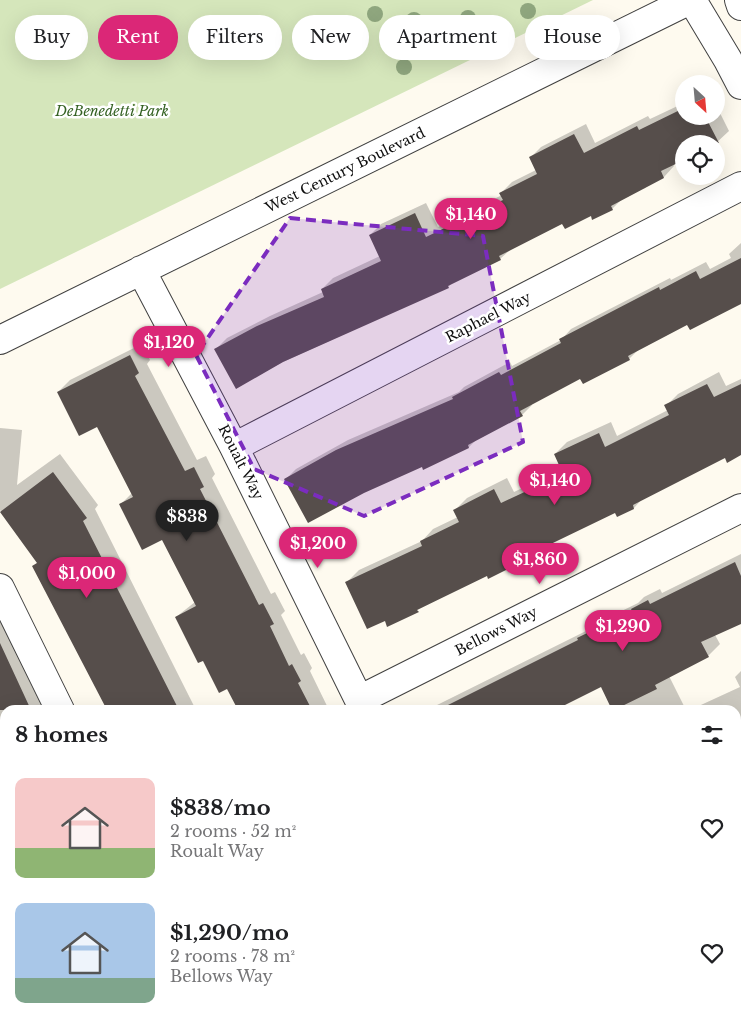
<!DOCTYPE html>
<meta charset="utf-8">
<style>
:root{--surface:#fff;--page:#f2f2f2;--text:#202124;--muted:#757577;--accent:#db2777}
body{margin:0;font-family:"Libre Baskerville",serif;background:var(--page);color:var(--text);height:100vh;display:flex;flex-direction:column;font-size:19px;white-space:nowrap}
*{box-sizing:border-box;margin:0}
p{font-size:16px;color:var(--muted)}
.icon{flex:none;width:28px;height:28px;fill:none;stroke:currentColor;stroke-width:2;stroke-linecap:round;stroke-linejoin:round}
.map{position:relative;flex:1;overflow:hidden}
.sheet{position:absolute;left:0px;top:705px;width:741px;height:321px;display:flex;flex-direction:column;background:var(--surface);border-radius:15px 15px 0 0;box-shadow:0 5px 20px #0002}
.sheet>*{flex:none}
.banner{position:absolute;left:15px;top:15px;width:711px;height:45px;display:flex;gap:10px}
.needle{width:32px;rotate:154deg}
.tools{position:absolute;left:675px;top:75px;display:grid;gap:10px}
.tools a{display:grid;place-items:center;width:50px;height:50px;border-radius:50%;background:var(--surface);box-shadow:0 5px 20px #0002;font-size:25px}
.price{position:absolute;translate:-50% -42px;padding:0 11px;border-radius:18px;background:var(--accent);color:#fff;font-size:16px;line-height:32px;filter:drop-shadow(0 1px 2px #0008)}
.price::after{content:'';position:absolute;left:50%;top:30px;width:15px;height:11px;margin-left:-8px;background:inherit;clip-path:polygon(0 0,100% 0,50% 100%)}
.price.active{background:#222;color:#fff}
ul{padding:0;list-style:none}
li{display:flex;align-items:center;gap:15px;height:125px;padding:0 15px}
li span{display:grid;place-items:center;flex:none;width:140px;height:100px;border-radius:10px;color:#555}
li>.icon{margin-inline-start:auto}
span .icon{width:60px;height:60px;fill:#fffc;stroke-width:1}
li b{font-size:21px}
h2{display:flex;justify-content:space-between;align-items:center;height:60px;padding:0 15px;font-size:21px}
.tag{padding:0 18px;border-radius:22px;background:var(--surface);box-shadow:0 5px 20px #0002;font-size:18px;line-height:45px}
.tag.active{background:var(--accent);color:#fff}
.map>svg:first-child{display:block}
.green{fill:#d5e6bb}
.shadow{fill:#0003}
.building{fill:#564e4b}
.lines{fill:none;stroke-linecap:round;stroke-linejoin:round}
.minor-casing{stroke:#414141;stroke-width:30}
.minor{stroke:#fff;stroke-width:28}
.tree{fill:#8fa67e}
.marked{fill:#7b2cbf;fill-opacity:0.2;stroke:#7b2cbf;stroke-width:4;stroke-dasharray:10 6;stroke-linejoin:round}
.labels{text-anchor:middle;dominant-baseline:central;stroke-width:5;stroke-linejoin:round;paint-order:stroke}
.park-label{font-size:14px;font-style:italic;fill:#346122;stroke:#fff}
.street-label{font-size:14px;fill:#0e0e0e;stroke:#fff}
</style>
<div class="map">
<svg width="741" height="1026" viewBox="0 0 741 1026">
<rect width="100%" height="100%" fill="#fefaef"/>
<path class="green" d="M0,0H593L0,289Z"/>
<path class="shadow" d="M684,103V116H716V105L729,131L715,144H684L673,164L674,166L664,177L621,200L612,209L563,223L511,249L500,259L453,282L448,287L283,362L236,387L216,349L227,338L270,316L323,292L322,289L333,278L380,256L370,235L381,224L426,203L438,227L502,195L501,193L512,182L536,170L530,158L541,147L586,124L595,143L648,116L650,119Z
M741,243V300L688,323L639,349L629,359L580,377L531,403L532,405L522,415L478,438L469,447L422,465L286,479L296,469L348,440L459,392L464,387L510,362L512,366L561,340L571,329L670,278L671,280L706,262L710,269L731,258L729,254Z
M142,344L150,360L147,364L197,460L206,456L215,474L212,478L271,594L275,592L285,611L281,615L301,655L304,653L312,668L310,671L329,710H239L228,688L203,659L176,617L195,602L162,538L121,504L132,493L97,425L58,392L70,380Z
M719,372L726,386L741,379V449L643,498L634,508L618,515L616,511L537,549L529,557L487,574L388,625L385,619L347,582L359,570L422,541L433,529L458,517L455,510L467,498L507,478L514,492L562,469L555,454L567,442L611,422L617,436L668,410L666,406L678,394Z
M0,428L22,430L17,485L60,454L98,505L95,509L196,710H108L33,567L38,562L0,510Z
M741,554V622L715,635L720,644L708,656L669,676L686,710H613L601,685L554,710H427L586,631L591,626L638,603L644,597L660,589L662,593Z
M0,609L50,710H5V812L0,802Z
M741,671V762L736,764V710H690L740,687L735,677Z
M741,863V935L736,937V865Z
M741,1004V1026H712L716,1021H736V1007Z
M107,1021H193L191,1026H109Z
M262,1021H353L355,1026H265Z
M413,1021H476L472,1026H409Z
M497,1021H602L591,1026H499Z"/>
<path class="building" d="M684,108V116H705L719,143L684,144V160L661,171L664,178L611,206L613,210L592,220L591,216L565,229L562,224L499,256L501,260L448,286L449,288L283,362L236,389L214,349L257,326L324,297L321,289L381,261L369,235L415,213L426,237L503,200L499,193L537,174L529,157L574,134L584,153L637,126L639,130Z
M741,258V304L690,330L687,325L628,356L630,360L583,384L580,379L520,411L523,416L468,445L469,448L423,470L422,467L364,493L308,523L284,479L336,450L453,399L452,397L499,372L501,375L561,343L559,339L659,287L660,290L696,271L700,279Z
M130,355L139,373L135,376L185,471L194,467L204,487L200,489L259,605L263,603L274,624L270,626L289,666L292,664L301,681L298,683L312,710H238L227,689L219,693L203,661L198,663L175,617L196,606L162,540L142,550L119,504L133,497L97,427L79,436L57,392Z
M707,384L714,397L741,384V455L727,463L725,458L633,505L634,509L617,517L615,513L528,555L530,558L488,579L487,576L417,610L419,612L387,627L385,621L367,629L345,582L422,546L420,541L459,522L453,510L494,489L501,503L563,474L554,454L599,433L605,447L669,415L664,405Z
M53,472L87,518L83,521L179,710H107L32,566L37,563L0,512Z
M735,562L741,576V624L701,642L709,657L655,685L657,689L614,710H612L601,687L555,710H438L578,640L577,638L632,611L631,609L648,600L650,604Z
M0,643L31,710H0Z"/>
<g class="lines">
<defs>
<path id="minor" d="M692,0L728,60L741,85
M739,0L741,6
M141,270L234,447L364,710
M0,340L690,0
M234,447L741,186
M0,588L60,710
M359,700L741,508
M736,824L741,821
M0,1011L5,1013
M23,1021L34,1026
M214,1021L216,1026"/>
</defs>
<use href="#minor" class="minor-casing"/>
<use href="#minor" class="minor"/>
</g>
<g class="tree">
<circle cx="528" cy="11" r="8"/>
<circle cx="375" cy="14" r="8"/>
<circle cx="468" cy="18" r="8"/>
<circle cx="414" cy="20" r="8"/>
<circle cx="495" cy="31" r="8"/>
<circle cx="402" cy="40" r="8"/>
<circle cx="433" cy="47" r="8"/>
<circle cx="463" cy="52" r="8"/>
<circle cx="404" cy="67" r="8"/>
</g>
<path class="marked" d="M290,218L483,236L523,442L364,516L254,469L196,355Z"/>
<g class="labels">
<g class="park-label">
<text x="112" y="111">DeBenedetti Park</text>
</g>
<g class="street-label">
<text transform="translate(345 170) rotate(-26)">West Century Boulevard</text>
<text transform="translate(488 317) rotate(-27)">Raphael Way</text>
<text transform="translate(241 462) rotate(63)">Roualt Way</text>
<text transform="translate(496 631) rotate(-27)">Bellows Way</text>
</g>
</g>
</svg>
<div class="tools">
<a><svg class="needle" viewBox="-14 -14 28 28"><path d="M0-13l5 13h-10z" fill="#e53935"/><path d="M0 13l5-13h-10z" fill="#757577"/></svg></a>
<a><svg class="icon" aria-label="locate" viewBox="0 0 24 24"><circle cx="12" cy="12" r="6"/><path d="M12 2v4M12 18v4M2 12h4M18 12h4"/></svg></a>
</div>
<b class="price" style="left:471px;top:240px">$1,140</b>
<b class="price" style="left:169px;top:368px">$1,120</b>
<b class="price" style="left:555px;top:506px">$1,140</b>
<b class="price active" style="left:187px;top:542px">$838</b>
<b class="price" style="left:318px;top:569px">$1,200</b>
<b class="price" style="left:540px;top:585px">$1,860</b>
<b class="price" style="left:87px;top:599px">$1,000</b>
<b class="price" style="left:623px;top:652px">$1,290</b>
<div class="banner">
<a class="tag">Buy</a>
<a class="tag active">Rent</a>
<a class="tag">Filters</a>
<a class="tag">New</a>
<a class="tag">Apartment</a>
<a class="tag">House</a>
</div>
<section class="sheet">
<h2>8 homes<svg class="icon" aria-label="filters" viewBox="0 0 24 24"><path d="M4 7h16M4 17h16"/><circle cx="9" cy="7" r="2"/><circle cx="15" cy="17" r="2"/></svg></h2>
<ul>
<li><span style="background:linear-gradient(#f6c9c9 70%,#8fb573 0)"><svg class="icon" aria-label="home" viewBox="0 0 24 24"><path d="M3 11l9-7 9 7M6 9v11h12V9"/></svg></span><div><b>$838/mo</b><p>2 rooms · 52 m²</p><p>Roualt Way</p></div><svg class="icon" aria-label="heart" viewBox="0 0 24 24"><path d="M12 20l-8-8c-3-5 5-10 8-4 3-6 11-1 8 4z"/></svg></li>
<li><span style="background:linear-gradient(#a9c7e8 75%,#7fa58c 0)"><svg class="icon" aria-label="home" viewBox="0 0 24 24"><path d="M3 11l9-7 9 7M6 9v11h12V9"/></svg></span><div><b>$1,290/mo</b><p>2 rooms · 78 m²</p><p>Bellows Way</p></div><svg class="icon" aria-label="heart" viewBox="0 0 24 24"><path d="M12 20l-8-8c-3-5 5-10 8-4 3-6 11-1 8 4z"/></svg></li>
</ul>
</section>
</div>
